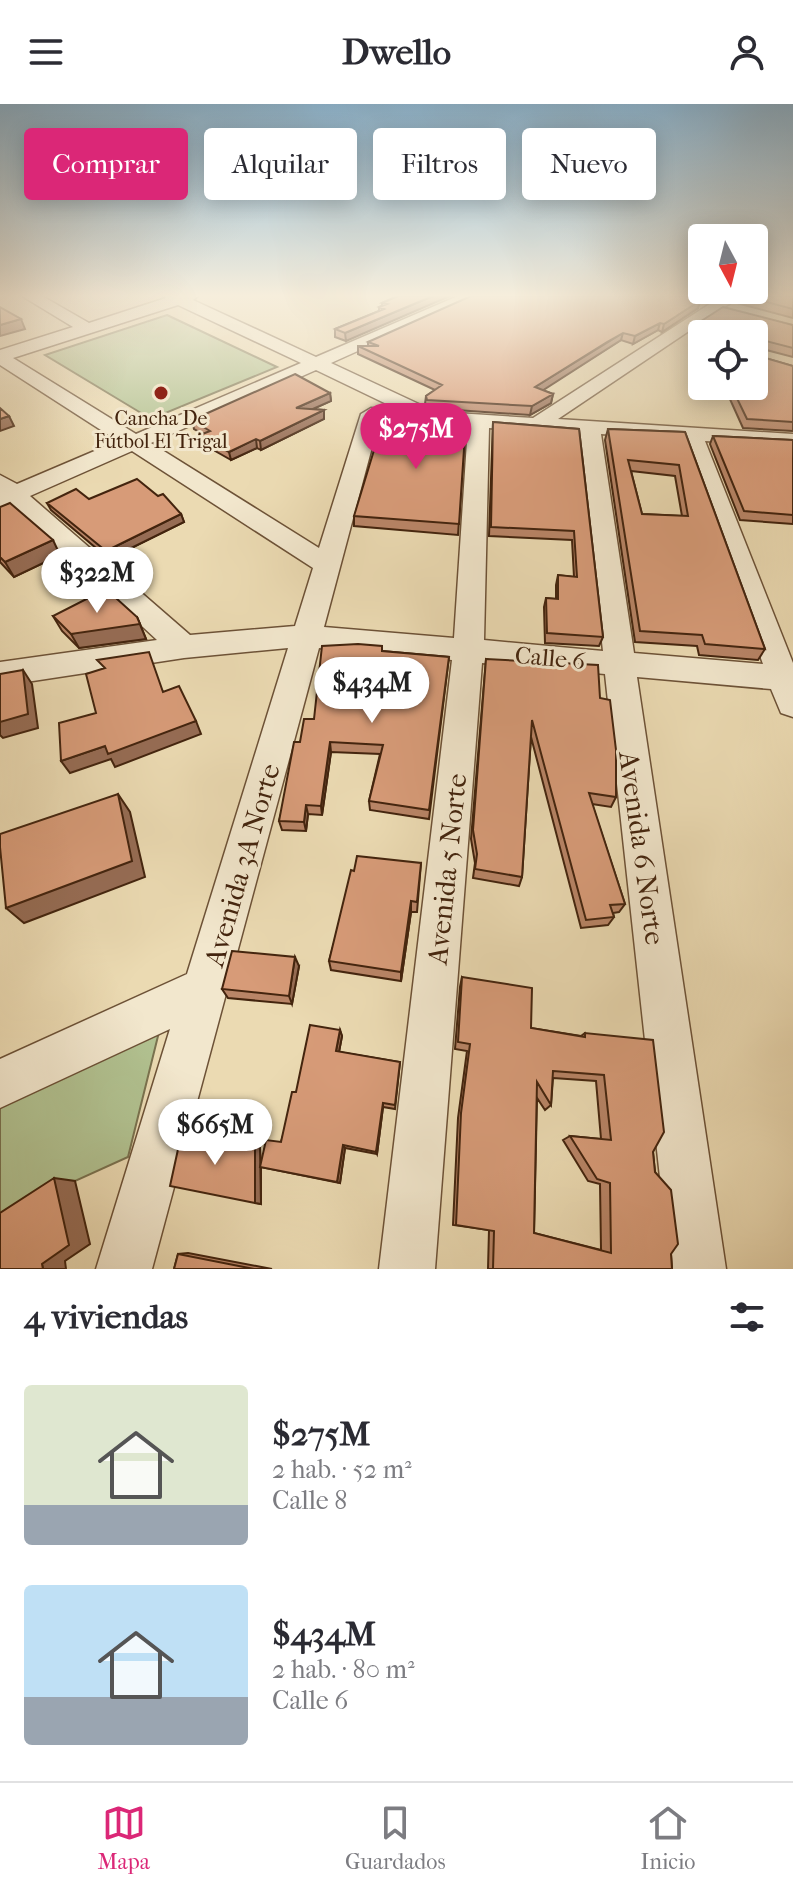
<!DOCTYPE html>
<html lang="es">
<meta charset="utf-8">
<style>
:root{--surface:#fff;--page:#f7f7f7;--text:#2b2b33;--muted:#7c7c81;--line:#e1e1e2;--accent:#db2777}
body{margin:0;font-family:"IM FELL French Canon",serif;background:var(--page);color:var(--text);height:100vh;display:flex;flex-direction:column;font-size:30px;white-space:nowrap}
*{box-sizing:border-box;margin:0}
p{font-size:26px;color:var(--muted)}
.icon{flex:none;width:44px;height:44px;fill:none;stroke:currentColor;stroke-width:2;stroke-linecap:round;stroke-linejoin:round}
.map{position:relative;height:1165px;overflow:hidden}
.details{display:flex;flex-direction:column;background:var(--surface);flex:1}
.details>*{flex:none}
.banner{position:absolute;left:24px;top:24px;width:746px;height:72px;display:flex;gap:16px}
.needle{width:52px;rotate:173deg}
.buttons{position:absolute;left:688px;top:120px;display:grid;gap:16px}
.buttons a{display:grid;place-items:center;width:80px;height:80px;border-radius:8px;background:var(--surface);box-shadow:0 4px 20px #0003;font-size:40px}
.price{position:absolute;translate:-50% -68px;padding:0 18px;border-radius:28px;background:#fff;color:#222;font-size:26px;line-height:52px;filter:drop-shadow(0 2px 4px #0008)}
.price::after{content:'';position:absolute;left:50%;top:48px;width:24px;height:18px;margin-left:-12px;background:inherit;clip-path:polygon(0 0,100% 0,50% 100%)}
.price.selected{background:var(--accent);color:#fff}
ul{padding:0;list-style:none}
li{display:flex;align-items:center;gap:24px;height:200px;padding:0 24px}
li span{display:grid;place-items:center;flex:none;width:224px;height:160px;border-radius:8px;color:#555}
li>.icon{margin-inline-start:auto}
span .icon{width:96px;height:96px;fill:#fffc;stroke-width:1}
li b{font-size:34px}
h2{display:flex;justify-content:space-between;align-items:center;height:96px;padding:0 24px;font-size:34px}
.chip{padding:0 28px;border-radius:8px;background:var(--surface);box-shadow:0 4px 20px #0003;font-size:28px;line-height:72px}
.chip.selected{background:var(--accent);color:#fff}
header{display:flex;justify-content:space-between;align-items:center;height:104px;padding:0 24px;background:var(--surface);font-size:36px;font-weight:800}
.tab-bar{display:flex;justify-content:space-around;align-items:center;height:112px;border-top:2px solid var(--line);background:var(--surface);font-size:22px;color:var(--muted)}
.tab-bar a{display:grid;justify-items:center;gap:4px}
.tab-bar .selected{color:var(--accent)}
.map>svg:first-child{display:block}
.green{fill:#b1c190;stroke:#7a724f;stroke-width:2}
.lines{fill:none;stroke-linecap:round;stroke-linejoin:round}
.street-casing{stroke:#6d5237;stroke-width:3}
.street{fill:#f2e7cd;fill-rule:evenodd}
.wall{fill:#b98567;stroke:#43240e;stroke-width:2;fill-rule:evenodd}
.shaded-wall{fill:#966c54;stroke:#43240e;stroke-width:2}
.building{fill:#d79b78;stroke:#43240e;stroke-width:2;fill-rule:evenodd}
.poi-dot{fill:#8f2418;stroke:#f2e7cd;stroke-width:3}
.labels{text-anchor:middle;dominant-baseline:central;stroke-width:6;stroke-linejoin:round;paint-order:stroke}
.far-poi-label{font-size:20px;fill:#43240e;stroke:#f2e7cd}
.street-label{font-size:24px;fill:#43240e;stroke:#f2e7cd}
.near-street-label{font-size:28px;fill:#43240e;stroke:#f2e7cd}
</style>
<header><svg class="icon" aria-label="menu" viewBox="0 0 24 24"><path d="M4 6h16M4 12h16M4 18h16"/></svg>Dwello<svg class="icon" aria-label="person" viewBox="0 0 24 24"><circle cx="12" cy="8" r="4"/><path d="M4 21q1-7 8-7t8 7"/></svg></header>
<div class="map">
<svg width="793" height="1165" viewBox="0 0 793 1165">
<rect width="100%" height="100%" fill="#ebdab2"/>
<filter id="stains"><feTurbulence type="fractalNoise" baseFrequency=".0025" numOctaves="4"/><feColorMatrix values="0 0 0 0 .2 0 0 0 0 .09 0 0 0 0 .02 0 0 0 .5 -.17"/></filter>
<radialGradient id="worn" r=".72"><stop offset=".6" stop-color="#630" stop-opacity="0"/><stop offset="1" stop-color="#630" stop-opacity=".3"/></radialGradient>
<path class="green" d="M167,211L277,263L151,315L45,251Z
M160,924L128,1053L0,1111V1003Z"/>
<g class="lines">
<defs>
<path id="street" d="M22,192H42L89,219L166,194L164,192H198L193,196L316,253L458,192H480L331,259L423,302L425,307L533,314L722,192H741L558,315L793,330V342L705,337L793,559V613L781,609L771,585L637,573L726,1165H670L605,570L482,559L435,1165H379L452,556L319,544L152,1165H96L170,925L0,1004V955L187,870L288,544L184,554L0,582V558L157,536L10,400L0,403V371L17,380L118,337L0,261V246L73,223ZM178,201L301,259L136,330L13,254ZM316,266L399,306L371,304L361,310L319,444L151,339ZM379,317L468,322L454,534L324,523ZM489,324L579,329L603,547L484,536ZM601,330L683,336L763,560L634,549ZM132,347L313,464L295,522L190,531L30,392Z"/>
</defs>
<use href="#street" class="street-casing"/>
<use href="#street" class="street"/>
</g>
<path class="wall" d="M398,192L346,237L335,233V225L379,207V203L382,202V199Z
M740,192H793V214L737,199Z
M698,204L662,228L658,226L633,240L621,236L605,246L542,286L553,290L551,299L530,311L427,304L425,300L426,292L435,286L358,250V242H368V238Z
M695,221H793V253L755,243V251L793,262V327L743,324L724,282H754V230H702V234L700,231L693,229Z
M330,289L331,297L313,305L324,306V315L261,346L257,344L231,356L203,340L200,331L203,330L194,325L192,316Z
M466,315L458,431L354,422V412Z
M493,318L579,325L603,533L599,542L545,539L544,503L546,494L556,495V481L558,471L574,473L572,436L489,432Z
M608,325L685,328L765,545L758,556L699,551L697,542L635,538L605,336ZM631,367L675,372L682,412L642,410Z
M713,332L793,336V420L740,416L710,340Z
M89,395L181,410L184,418L109,455L51,406L47,399Z
M0,403L60,451L14,473L0,458Z
M53,512L137,513L146,535L79,544L62,527Z
M382,547L449,553L429,715L370,706L369,697L380,650L331,648L322,711L308,710L306,727L282,726L279,717L300,638L314,615Z
M486,555L600,594L616,693L611,703L592,700L625,800L619,808L613,809L614,813L608,821L581,824L531,633L522,773L519,782L473,774L475,759L471,735Z
M421,759L417,808H411L401,877L331,866L329,857L354,767Z
M299,862L292,900L228,894L222,885Z
M462,873L531,924L581,932L585,929L653,1048L655,1068L671,1150L672,1165H488L489,1126L453,1121L458,1014L467,947L455,945L460,883ZM553,974L596,977L601,1035L570,1032L563,1036L588,1077L600,1080L601,1146L534,1129L537,994L545,1006L551,1001Z
M340,926L342,932L339,948L400,958L395,1005L383,1003L377,1050L345,1044L340,1079L261,1063V1100L255,1099V1041L260,1044L261,1059L281,1038L296,988Z
M188,1149L272,1165H174L178,1150Z"/>
<path class="shaded-wall" d="M433,192H450L346,237L345,229Z
M701,196L698,204L662,228L664,220Z
M21,215L25,225L0,232V221Z
M660,219L658,226L633,240L635,232Z
M623,229L621,236L534,292L535,283Z
M330,289L331,297L297,312L296,304Z
M553,290L551,299L530,311L532,302Z
M324,306V315L261,346L260,337Z
M9,312L14,322L0,327V315Z
M256,335L257,344L231,356L229,348Z
M181,410L184,418L109,455L106,447Z
M53,436L60,451L14,473L5,458Z
M137,513L146,535L79,544L71,530Z
M23,566L32,580L38,624L3,634L0,631V618Z
M196,617L201,630L115,663L111,655L70,669L61,657L105,642Z
M330,638L331,648L322,711L321,702Z
M118,690L130,708L145,773L24,819L6,804Z
M306,701L308,710L306,727L304,718Z
M411,797V808L401,877V868Z
M295,853L299,862L292,900L289,892Z
M340,926L342,932L338,953L336,947Z
M383,999V1003L377,1050L376,1048Z
M255,1041L260,1044L261,1100L255,1099Z
M343,1041L345,1044L340,1079L337,1078Z
M54,1074L75,1077L90,1140L65,1157L66,1165H43L42,1160Z"/>
<path class="building" d="M398,192H433L345,229L335,225L384,205L379,203L387,200L382,199Z
M471,192H688L701,196L664,220L660,219L635,232L623,229L607,238L535,283L553,290L532,302L427,296L426,292L442,281L358,242H379L368,238Z
M744,192H793V205Z
M0,203L21,215L0,221Z
M723,203L793,221V244L758,235L754,238L755,251L793,262V318L747,315L731,282H754V230H706L703,223L695,221Z
M295,270L330,289L296,304L324,306L260,337L256,335L229,348L200,331L210,327L192,316Z
M0,304L9,312L0,315Z
M385,310L466,315L459,420L354,412Z
M493,318L579,325L603,533L547,529L546,494L558,495V471L577,473L574,427L491,423Z
M608,325L685,328L765,545L705,540L702,531L640,527ZM628,356L679,361L688,412L642,410Z
M713,332L793,336V411L744,407Z
M137,375L158,392L163,390L181,410L106,447L47,399L76,385L89,395Z
M10,399L53,436L5,458L0,453V403Z
M106,485L137,513L140,520L71,530L53,512Z
M358,540L382,542V547L449,553L429,706L369,697L383,641L330,638L321,702L306,701L304,718L279,717L294,638H300L304,615H314L322,542Z
M149,548L163,588L179,582L196,617L108,650L105,642L61,657L59,619L96,609L86,570L105,564L97,556Z
M486,555L598,561L600,594L610,596L616,646V693L589,689L625,800L610,801L614,813L586,816L532,616L522,773L475,765L477,750L473,726Z
M23,566L28,610L0,618V570Z
M118,690L132,757L6,804L0,743V730Z
M357,752L421,759L417,798L411,797L401,868L329,857L351,766L354,767Z
M232,847L295,853L289,892L222,885Z
M462,873L532,884L531,924L585,933V929L653,936L664,1028L653,1048L655,1068L671,1086L678,1140L671,1150L672,1165H493L494,1127L456,1121L461,1009L470,940L458,938ZM553,967L604,971L611,1036L570,1032L597,1075L610,1079L611,1149L534,1129L537,978L551,1001Z
M310,921L340,926L336,947L400,958L395,1001L383,999L376,1048L343,1041L337,1078L260,1063L266,1036L281,1038L292,988H296Z
M182,1027L255,1041V1099L170,1082Z
M54,1074L69,1141L42,1160L43,1165H0V1109Z
M178,1150L254,1165H174Z"/>
<linearGradient id="sky" x2="0" y2="1"><stop stop-color="#8ab6d4"/><stop offset="0.54" stop-color="#f6eedc"/><stop offset="1" stop-color="#f6eedc" stop-opacity="0"/></linearGradient>
<rect width="793" height="355" fill="url(#sky)"/>
<circle class="poi-dot" cx="161" cy="289" r="8"/>
<g class="labels">
<g class="far-poi-label">
<text x="161" y="314">Cancha De<tspan x="161" dy="23">Fútbol El Trigal</tspan></text>
</g>
<g class="street-label">
<text transform="translate(550 554) rotate(5)">Calle 6</text>
</g>
<g class="near-street-label">
<text transform="translate(642 744) rotate(82)">Avenida 6 Norte</text>
<text transform="translate(242 761) rotate(-74)">Avenida 3A Norte</text>
<text transform="translate(447 765) rotate(-84)">Avenida 5 Norte</text>
</g>
</g>
<rect width="100%" height="100%" filter="url(#stains)"/>
<rect width="100%" height="100%" fill="url(#worn)"/>
</svg>
<div class="buttons">
<a><svg class="needle" viewBox="-14 -14 28 28"><path d="M0-13l5 13h-10z" fill="#e53935"/><path d="M0 13l5-13h-10z" fill="#7c7c81"/></svg></a>
<a><svg class="icon" aria-label="locate" viewBox="0 0 24 24"><circle cx="12" cy="12" r="6"/><path d="M12 2v4M12 18v4M2 12h4M18 12h4"/></svg></a>
</div>
<b class="price selected" style="left:416px;top:367px">$275M</b>
<b class="price" style="left:97px;top:511px">$322M</b>
<b class="price" style="left:372px;top:621px">$434M</b>
<b class="price" style="left:215px;top:1063px">$665M</b>
<div class="banner">
<a class="chip selected">Comprar</a>
<a class="chip">Alquilar</a>
<a class="chip">Filtros</a>
<a class="chip">Nuevo</a>
</div>
</div>
<section class="details">
<h2>4 viviendas<svg class="icon" aria-label="filters" viewBox="0 0 24 24"><path d="M4 7h16M4 17h16"/><circle cx="9" cy="7" r="2"/><circle cx="15" cy="17" r="2"/></svg></h2>
<ul>
<li><span style="background:linear-gradient(#dfe7d0 75%,#9aa5b1 0)"><svg class="icon" aria-label="home" viewBox="0 0 24 24"><path d="M3 11l9-7 9 7M6 9v11h12V9"/></svg></span><div><b>$275M</b><p>2 hab. · 52 m²</p><p>Calle 8</p></div></li>
<li><span style="background:linear-gradient(#bfe0f5 70%,#9aa5b1 0)"><svg class="icon" aria-label="home" viewBox="0 0 24 24"><path d="M3 11l9-7 9 7M6 9v11h12V9"/></svg></span><div><b>$434M</b><p>2 hab. · 80 m²</p><p>Calle 6</p></div></li>
</ul>
</section>
<nav class="tab-bar">
<a class="selected"><svg class="icon" aria-label="map" viewBox="0 0 24 24"><path d="M3 6l6-2 6 2 6-2v14l-6 2-6-2-6 2zM9 4v14M15 6v14"/></svg>Mapa</a>
<a><svg class="icon" aria-label="saved" viewBox="0 0 24 24"><path d="M7 4h10v16l-5-4-5 4z"/></svg>Guardados</a>
<a><svg class="icon" aria-label="home" viewBox="0 0 24 24"><path d="M3 11l9-7 9 7M6 9v11h12V9"/></svg>Inicio</a>
</nav>
